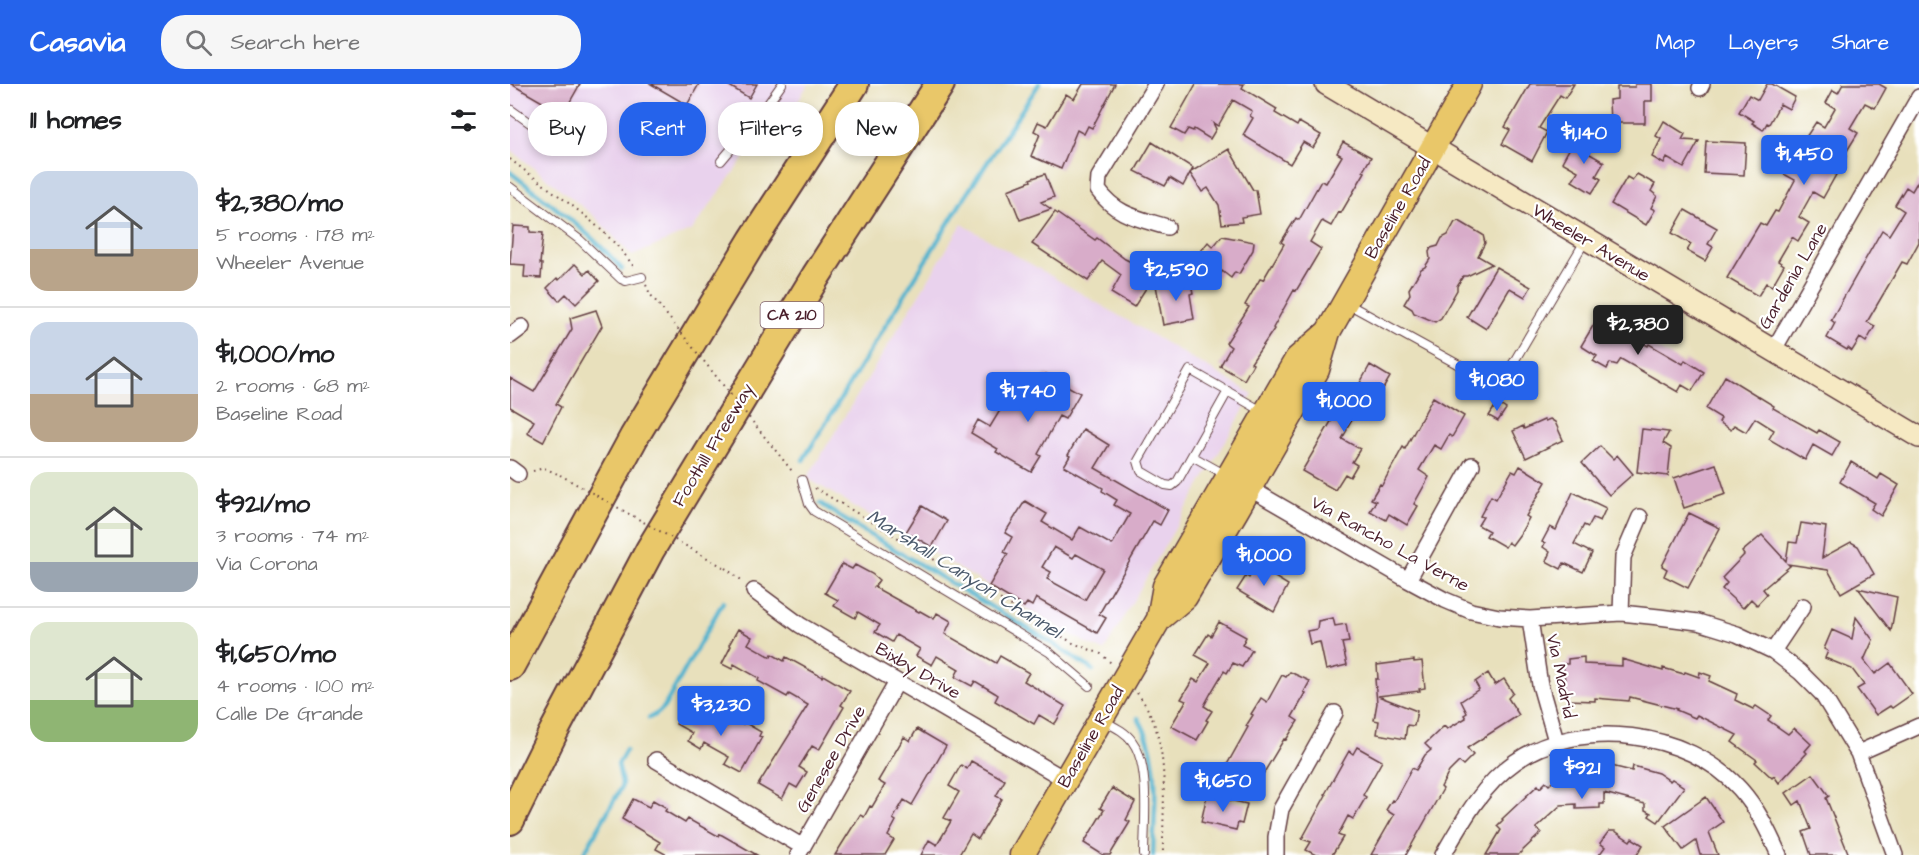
<!DOCTYPE html>
<meta charset="utf-8">
<style>
:root{--surface:#fff;--page:#f6f6f6;--text:#202124;--muted:#757577;--line:#e0e0e0;--accent:#2563eb}
body{margin:0;font-family:"Architects Daughter",sans-serif;background:var(--page);color:var(--text);height:100vh;display:flex;flex-direction:column;font-size:22px;white-space:nowrap}
*{box-sizing:border-box;margin:0}
p{font-size:20px;color:var(--muted)}
.icon{flex:none;width:33px;height:33px;fill:none;stroke:currentColor;stroke-width:2;stroke-linecap:round;stroke-linejoin:round}
.map{position:relative;flex:1;overflow:hidden}
.sheet{display:flex;flex-direction:column;background:var(--surface);width:510px}
.sheet>*{flex:none}
.top-card{position:absolute;left:18px;top:18px;width:570px;height:54px;display:flex;gap:12px}
.price{position:absolute;translate:-50% -51px;padding:0 14px;border-radius:6px;background:var(--accent);color:#fff;font-size:20px;line-height:39px;filter:drop-shadow(0 2px 3px #0008)}
.price::after{content:'';position:absolute;left:50%;top:36px;width:18px;height:14px;margin-left:-9px;background:inherit;clip-path:polygon(0 0,100% 0,50% 100%)}
.price.active{background:#222;color:#fff}
ul{padding:0;list-style:none}
li{display:flex;align-items:center;gap:18px;height:150px;padding:0 30px}
li+li{border-top:2px solid var(--line)}
li span{display:grid;place-items:center;flex:none;width:168px;height:120px;border-radius:18px;color:#555}
li>.icon{margin-inline-start:auto}
span .icon{width:72px;height:72px;fill:#fffc;stroke-width:1}
li b{font-size:26px}
h2{display:flex;justify-content:space-between;align-items:center;height:72px;padding:0 30px;font-size:26px}
.tag{padding:0 21px;border-radius:24px;background:var(--surface);box-shadow:0 3px 9px #0003;font-size:21px;line-height:54px}
.tag.active{background:var(--accent);color:#fff}
header{display:flex;align-items:center;gap:36px;box-sizing:border-box;height:84px;padding:0 30px;background:var(--accent);color:#fff}
header strong{font-size:28px}
nav{display:flex;gap:33px;margin-inline-start:auto;font-size:21px}
.search{width:420px;height:54px;background:var(--page);display:flex;align-items:center;gap:15px;box-sizing:border-box;padding:0 21px;border-radius:24px;color:var(--muted);font-size:22px}
main{display:flex;flex:1;min-height:0}
.map>svg:first-child{display:block}
.built{fill:#e9d2ed}
.lines{fill:none;stroke-linecap:round;stroke-linejoin:round}
.stream{stroke:#4fb2ce;stroke-width:4.5}
.building{fill:#d8acc9;fill-rule:evenodd}
.service-casing{stroke:#623c41;stroke-width:10}
.minor-casing{stroke:#623c41;stroke-width:18}
.secondary-casing{stroke:#623c41;stroke-width:24}
.primary-casing{stroke:#623c41;stroke-width:27}
.motorway-casing{stroke:#623c41;stroke-width:32}
.path{stroke:#623c41;stroke-width:2;stroke-dasharray:1.5 4.5;stroke-linecap:butt}
.service{stroke:#fff;stroke-width:8}
.minor{stroke:#fff;stroke-width:15}
.secondary{stroke:#f6e9c3;stroke-width:21}
.primary{stroke:#e9c769;stroke-width:24}
.motorway{stroke:#e9c769;stroke-width:28}
.path-bridge{stroke:#623c41;stroke-width:2;stroke-dasharray:1.5 4.5;stroke-linecap:butt}
.labels{text-anchor:middle;dominant-baseline:central;stroke-width:4.5;stroke-linejoin:round;paint-order:stroke}
.shield{fill:#fff;stroke:#80626b;stroke-width:1.5}
.shield-label{font-size:16px;font-weight:bold;fill:#4a1f2b}
.street-label{font-size:18px;fill:#4a1f2b;stroke:#fff}
.water-label{font-size:20px;font-style:italic;fill:#4c5a6c;stroke:#fff}
</style>
<header>
<strong>Casavia</strong>
<div class="search"><svg class="icon" aria-label="search" viewBox="0 0 24 24"><circle cx="10" cy="10" r="6"/><path d="M15 15l6 6"/></svg>Search here</div>
<nav><a>Map</a><a>Layers</a><a>Share</a></nav>
</header>
<main>
<section class="sheet">
<h2>11 homes<svg class="icon" aria-label="filters" viewBox="0 0 24 24"><path d="M4 7h16M4 17h16"/><circle cx="9" cy="7" r="2"/><circle cx="15" cy="17" r="2"/></svg></h2>
<ul>
<li><span style="background:linear-gradient(#c9d6e8 65%,#b9a48a 0)"><svg class="icon" aria-label="home" viewBox="0 0 24 24"><path d="M3 11l9-7 9 7M6 9v11h12V9"/></svg></span><div><b>$2,380/mo</b><p>5 rooms · 178 m²</p><p>Wheeler Avenue</p></div></li>
<li><span style="background:linear-gradient(#c9d6e8 60%,#b9a48a 0)"><svg class="icon" aria-label="home" viewBox="0 0 24 24"><path d="M3 11l9-7 9 7M6 9v11h12V9"/></svg></span><div><b>$1,000/mo</b><p>2 rooms · 68 m²</p><p>Baseline Road</p></div></li>
<li><span style="background:linear-gradient(#dfe7d0 75%,#9aa5b1 0)"><svg class="icon" aria-label="home" viewBox="0 0 24 24"><path d="M3 11l9-7 9 7M6 9v11h12V9"/></svg></span><div><b>$921/mo</b><p>3 rooms · 74 m²</p><p>Via Corona</p></div></li>
<li><span style="background:linear-gradient(#dfe7d0 65%,#8fb573 0)"><svg class="icon" aria-label="home" viewBox="0 0 24 24"><path d="M3 11l9-7 9 7M6 9v11h12V9"/></svg></span><div><b>$1,650/mo</b><p>4 rooms · 100 m²</p><p>Calle De Grande</p></div></li>
</ul>
</section>
<div class="map">
<svg width="1409" height="771" viewBox="0 0 1409 771">
<rect width="100%" height="100%" fill="#fff"/>
<filter id="ink" filterUnits="userSpaceOnUse"><feTurbulence type="fractalNoise" baseFrequency=".0167" numOctaves="2"/><feDisplacementMap in="SourceGraphic" scale="12" xChannelSelector="R" yChannelSelector="G"/><feConvolveMatrix kernelMatrix="1 2 1 2 8 2 1 2 1" color-interpolation-filters="sRGB"/></filter>
<filter id="wash" filterUnits="userSpaceOnUse"><feTurbulence type="fractalNoise" baseFrequency=".008" numOctaves="4" result="noise"/><feDisplacementMap in="SourceGraphic" scale="24" xChannelSelector="R" yChannelSelector="G"/><feGaussianBlur stdDeviation="1.35" result="paint"/><feColorMatrix in="noise" values="0 0 0 0 0 0 0 0 0 0 0 0 0 0 0 0 0 1.4 0 .05"/><feComposite in="paint" operator="in"/></filter>
<g filter="url(#wash)">
<rect width="100%" height="100%" fill="#e8e0bc"/>
<path class="built" d="M0,0H298L278,34L257,42L182,146L122,172L84,132L0,65Z
M452,140L743,310L594,567L576,559L514,523L297,394Z"/>
<g class="lines">
<path class="stream" d="M0,88C40,120 78,146 112,185
M293,376L452,117L529,0
M310,419L335,436L537,556L583,586
M139,634L148,629L154,623L213,518
M628,634C653,674 644,725 643,771
M73,771L111,704L112,699L108,680L116,666"/>
</g>
<g id="blocks">
<path class="building" d="M1,0H70L53,30Z
M141,0H189L177,21Z
M216,0H247L239,14Z
M573,0H605L582,44L578,42L574,50L567,46L551,85L521,72L530,50L524,47L528,38L537,42L556,10L564,15Z
M686,0H734L732,4L767,25L765,29L787,42L789,38L811,51L803,64L793,58L780,80L733,51L743,34L740,32L742,27L723,16L708,42L703,39L706,45L700,55L684,45L683,47L678,45L674,51L661,44Z
M1020,0H1064L1055,14L1050,11L1029,44L1037,48L1022,77L992,60L1000,46L995,43Z
M1125,0H1142V17H1135V39H1100L1099,16L1107,15V3H1125Z
M1257,0H1262L1285,13L1279,25L1270,20L1259,40L1257,39L1253,46L1242,39L1244,37L1229,28L1239,11L1248,16Z
M1333,0H1369L1376,4L1365,24L1355,19L1340,44L1348,49L1335,70L1337,71L1313,114L1303,108L1289,133L1299,139L1288,157L1282,153L1268,177L1274,181L1262,202L1256,199L1248,212L1217,194L1250,139L1256,142L1265,127L1268,128L1285,96L1272,89L1306,38L1314,43L1325,24L1316,19L1323,6L1328,9Z
M1154,37L1175,50L1172,56L1189,57L1174,84L1157,74L1154,80L1142,73L1151,55L1146,52Z
M1066,53L1081,63L1078,69L1094,78L1086,92L1091,95L1082,109L1062,97L1068,87L1052,78Z
M1196,57L1236,59L1234,91L1194,89Z
M642,58L683,84L681,88L719,65L743,106H746L750,130L731,133L732,138L712,140L709,121L698,104L692,108L680,89L673,102L660,94L655,102L625,87Z
M833,58L861,73L853,87L855,88L831,129L829,128L821,142L812,137L800,158L811,165L786,207L784,206L763,244L764,245L741,279L743,280L734,296L710,282L721,263L716,259L739,223L735,221L750,195L753,196L774,160L771,158L786,134L789,136L811,97L816,99L832,72L827,69Z
M535,90L544,113L531,118L541,125L510,136L498,106L521,97L520,95Z
M1127,90L1145,100L1141,107L1147,112L1141,124L1145,126L1136,141L1101,120L1117,93L1122,96Z
M1409,95V158L1397,180L1392,178L1357,238L1365,242L1356,258L1350,254L1342,267L1338,264L1337,266L1317,254L1325,239L1321,236L1372,146L1379,151L1394,127L1385,121L1396,103L1402,107Z
M1175,126L1207,144L1198,160L1203,163L1195,177L1177,167L1181,160L1162,149Z
M545,128L585,156L587,154L615,175L630,182L631,184L625,194L638,201L624,223L601,209L611,191L592,177L578,197L522,160Z
M949,137L973,151L975,159L968,172L982,180L957,192H953L947,202V206L931,234L925,238L904,229L902,225L894,220L900,210L899,205L911,185L915,183L920,175L919,168L921,164L928,162L932,154L938,151L945,138Z
M3,142L20,143V148L33,149L30,180H32L31,194L14,193L15,181L0,180Z
M712,152L744,158L743,166L729,190L725,188L721,194L712,187L707,194L705,192L703,194L682,178L698,158L703,163Z
M65,180L75,190L79,186L89,197L66,220L56,210L49,217L37,204L47,194L49,196Z
M986,183L1021,203L1015,213L1000,204L976,245L957,233Z
M680,195L683,209L680,210L684,235L653,241L646,201Z
M86,226L92,242L46,320L51,323L33,358L17,349L24,337L0,323V294L24,308L62,245L60,234Z
M1090,230L1111,243L1109,246L1138,262L1139,260L1173,280L1175,276L1194,288L1182,307L1172,301L1168,308L1111,275L1107,281L1100,279L1097,285L1083,277L1087,272L1071,262Z
M860,281L880,293L863,322L853,317L836,345L837,346L832,355L850,365L842,378L847,381L840,393L835,390L825,406L792,387L840,305L845,308Z
M536,290L570,309L555,335L549,332L528,370L531,372L521,388L486,368L488,365L461,349L468,336L480,343L498,313L516,324Z
M1215,292L1264,322L1263,324L1307,349L1309,346L1330,358L1322,372L1303,361L1295,376L1259,355L1264,346L1245,334L1236,348L1224,341L1221,346L1209,338L1211,334L1196,325Z
M923,313L954,332L942,353L939,351L931,365L924,361L909,386L919,393L904,420L908,422L897,441L879,430L876,436L860,427L866,417L861,415L870,400L872,401L893,363L895,365Z
M987,319L996,325L988,337L979,332Z
M1040,335L1045,338L1053,356L1016,374L1003,347L1013,342L1014,345L1034,336L1035,337Z
M573,345L599,361L585,384L658,426L650,441L643,437L589,530L596,534L587,549L526,514L522,522L517,519L514,523L479,502L498,470L494,468L502,453L495,449L515,417L537,430L532,438L562,456L570,443L602,461L620,430L604,421L607,416L592,407L593,404L554,382L560,372L558,371ZM544,463L563,474L566,470L593,485L575,516L537,495L541,488L532,483Z
M1132,345L1159,348L1153,359L1161,364L1158,392L1127,388Z
M1090,362L1103,375L1107,371L1123,390L1099,411L1072,379Z
M1341,378L1368,395L1371,390L1389,401L1371,432L1361,425L1365,419L1330,398Z
M1206,380L1216,410L1174,424L1164,394Z
M1010,382L1036,398L1016,432L1019,434L1010,450L1002,461L998,458L995,463L976,452L979,447L968,441L973,433L970,432L981,412L986,415L1002,387L1006,389Z
M1063,408L1096,424L1090,437L1083,434L1078,443L1074,441L1064,460L1082,469L1073,488L1054,479L1051,485L1036,477L1040,468L1033,463L1035,459L1032,458L1040,443L1046,446Z
M412,422L437,437L422,463L396,448Z
M1179,429L1210,444L1178,504L1154,492L1157,485L1152,482Z
M1291,439L1316,443L1312,474L1341,458L1348,462L1364,490L1331,509L1318,486L1278,480L1280,482L1253,505L1257,510L1247,521L1241,515L1233,524L1212,505L1217,499L1212,494L1234,471L1232,468L1252,451L1276,477L1279,458L1287,459Z
M753,478L766,486L763,492L778,501L764,528L727,506L736,492L739,494L745,482L749,484Z
M332,480L342,485L345,481L362,490L369,496L364,503L409,528L410,527L424,535L427,529L441,537L435,550L486,579L490,572L519,589L514,597L555,622L546,638L544,640L529,631L524,640L485,617L488,611L485,609L465,597L462,602L445,593L449,585L427,572L422,581L406,572L410,565L386,551L382,558L365,548L370,541L348,528L345,534L324,522L328,516L315,509Z
M1348,504L1387,513L1381,547Z
M1346,533L1363,556L1354,576L1365,590L1380,579L1402,610L1382,624L1380,622L1366,631L1347,605L1354,601L1342,585L1315,574L1318,567L1314,565L1322,546L1342,555Z
M823,534L825,542L836,540L839,558L832,559L837,581L816,586L810,558L800,560L797,547L807,545L808,537Z
M709,538L736,553L732,561L742,566L732,583L723,579L717,589L714,587L702,607L694,622L702,627L696,636L698,637L687,656L661,642L676,617L671,615L683,595L688,598L700,579L685,571L698,550L701,552Z
M228,545L242,553L238,560L261,573L262,570L274,577L276,573L312,593L313,591L340,607L331,621L334,623L309,666L302,662L289,683L297,688L287,704L280,700L272,715L248,701L298,621L279,610L277,613L248,597L249,594L224,580L222,585L212,580L221,562L219,561Z
M1074,573V580L1112,582V575L1153,587V584L1174,590L1175,588L1189,593L1190,588L1201,592L1199,597L1227,610L1225,616L1243,625L1246,622L1261,632L1258,636L1278,650L1284,644L1301,660L1295,667L1297,669L1269,699L1264,692L1262,694L1245,678L1247,676L1222,658L1227,651L1187,631L1185,634L1166,626L1167,625L1120,613L1119,617L1085,614V617L1057,616L1053,580H1058V575Z
M904,576V578L912,577L915,604L909,605L910,607L868,612L907,627L904,642L897,641L895,655L867,650L869,637L864,636L867,619L865,595H868L867,581Z
M780,588L800,597L794,608L796,609L782,633L788,637L776,656L774,655L749,697L746,695L738,709L710,693L738,643L736,642L743,631L741,630L751,614L757,618L772,591L776,593Z
M978,589L985,601L994,595L1003,609L998,614L1009,631L957,664L963,671L953,681L949,678L939,688L931,703L933,705L896,771H861L884,731L876,726L882,716L884,717L902,684L906,686L915,671L921,666L915,660L934,642L937,645L956,634L954,631L957,629L951,617L969,605L965,598Z
M178,620L217,642L218,639L221,641L223,637L227,639L228,638L233,640L234,638L251,648L249,652L252,653L232,689L215,680L219,673L194,659L191,665L178,657L182,649L166,640Z
M407,645L436,662L402,721L394,716L383,735L386,737L378,752L384,756L375,771H325L350,731L354,733L360,722L362,723L375,701L368,697L394,653L400,657Z
M847,663L872,677L853,711L856,713L843,735L838,732L828,751L833,753L822,771H806L796,766L801,758L792,755L816,711L815,710L839,667L843,670Z
M461,677L495,696L486,712L492,715L468,755L461,750L449,771H411L419,756L427,761L441,737L434,734L449,708L439,702L451,681L457,685Z
M1093,677V680L1122,687L1123,682L1148,689L1160,697L1162,695L1174,703L1148,738L1139,732L1141,729L1135,726V720L1094,709V720H1090V724L1066,725V720L1051,721L1026,744L1031,749L1008,771H976L991,746L987,742L993,736L992,735L1028,701L1030,704L1036,698L1039,701L1061,681H1070V678Z
M1303,690L1319,712L1316,714L1339,771H1301L1293,748L1301,745L1290,717L1284,721L1276,709Z
M602,704L625,718L616,736L620,738L600,771H593L574,759L594,726L590,724Z
M697,711L737,720L732,740L728,739L726,746L691,738Z
M1196,713L1213,738L1199,748L1208,771H1190L1186,757L1173,766L1155,742Z
M123,715L139,723L143,716L157,724L155,727L175,739L178,735L208,752L209,750L212,751L247,771H157L146,765L150,758L112,735Z
M1099,747H1105L1120,757L1122,754L1133,761L1127,771H1089L1095,763L1090,759Z"/>
</g>
</g>
<g filter="url(#ink)">
<use href="#blocks" fill-opacity="0" stroke="#623c41" stroke-width="1.5"/>
<g class="lines">
<defs>
<path id="service" d="M0,25L51,61
M211,77L250,31L272,0
M0,103L70,156L111,195L116,197L132,193
M838,220L989,303L1075,157
M718,307L667,398L662,402L655,401L631,387L628,377L680,286L752,327
M682,372L716,391
M292,396L299,420L304,427L539,568L579,602
M592,636C603,642 615,647 622,657C641,682 634,740 634,771"/>
<path id="minor" d="M646,0L589,93L588,106C607,132 628,134 657,143
M1190,4L1192,0
M0,252L12,243
M1263,267L1409,13
M0,384L8,390
M739,404L898,496L935,516L961,527L989,533L1020,535L1111,529L1149,533L1188,538L1227,550L1263,567L1290,588L1312,610L1348,669L1385,771
M898,496L962,381
M244,507L290,541L556,696
M1111,529L1113,473L1130,433
M1020,535L1030,601L1046,657
M1263,567L1293,522
M1348,669L1409,642
M146,676L293,763
M288,771L387,598
M766,771V753L771,725L825,629
M933,771C952,738 972,701 1005,678C1068,633 1178,646 1230,705C1248,725 1258,747 1269,771"/>
<path id="secondary" d="M816,0L1409,353"/>
<path id="primary" d="M649,535L675,513L726,427L807,286L818,248L959,0
M512,771L649,535L655,502L787,275L818,248"/>
<path id="motorway" d="M0,582L124,353L243,156L344,0
M0,736L43,649L140,466L306,192L430,0"/>
</defs>
<use href="#service" class="service-casing"/>
<use href="#minor" class="minor-casing"/>
<use href="#secondary" class="secondary-casing"/>
<use href="#primary" class="primary-casing"/>
<use href="#motorway" class="motorway-casing"/>
<path class="path" d="M0,75C42,109 93,138 124,183
M23,387L34,384L50,391
M305,404L563,559L591,570L601,579
M215,484L234,498
M627,609C663,653 652,718 653,771"/>
<use href="#service" class="service"/>
<use href="#minor" class="minor"/>
<use href="#secondary" class="secondary"/>
<use href="#primary" class="primary"/>
<use href="#motorway" class="motorway"/>
<path class="path-bridge" d="M136,201L140,210L282,387
M50,391L215,484"/>
</g>
</g>
<g class="labels">
<rect class="shield" x="250.5" y="218" width="63" height="26" rx="4.5"/>
<g class="shield-label">
<text x="282" y="231">CA 210</text>
</g>
<g class="street-label">
<text transform="translate(888 124) rotate(-60)">Baseline Road</text>
<text transform="translate(1081 159) rotate(31)">Wheeler Avenue</text>
<text transform="translate(1283 192) rotate(-60)">Gardenia Lane</text>
<text transform="translate(203 361) rotate(-59)">Foothill Freeway</text>
<text transform="translate(880 460) rotate(29)">Via Rancho La Verne</text>
<text transform="translate(408 587) rotate(30)">Bixby Drive</text>
<text transform="translate(1051 592) rotate(78)">Via Madrid</text>
<text transform="translate(581 653) rotate(-60)">Baseline Road</text>
<text transform="translate(321 675) rotate(-60)">Genesee Drive</text>
</g>
<g class="water-label">
<text transform="translate(454 490) rotate(32)">Marshall Canyon Channel</text>
</g>
</g>
</svg>
<b class="price" style="left:1074px;top:81px">$1,140</b>
<b class="price" style="left:1294px;top:102px">$1,450</b>
<b class="price" style="left:666px;top:218px">$2,590</b>
<b class="price active" style="left:1128px;top:272px">$2,380</b>
<b class="price" style="left:987px;top:328px">$1,080</b>
<b class="price" style="left:518px;top:339px">$1,740</b>
<b class="price" style="left:834px;top:349px">$1,000</b>
<b class="price" style="left:754px;top:503px">$1,000</b>
<b class="price" style="left:211px;top:653px">$3,230</b>
<b class="price" style="left:1072px;top:716px">$921</b>
<b class="price" style="left:713px;top:729px">$1,650</b>
<div class="top-card">
<a class="tag">Buy</a>
<a class="tag active">Rent</a>
<a class="tag">Filters</a>
<a class="tag">New</a>
</div>
</div>
</main>
